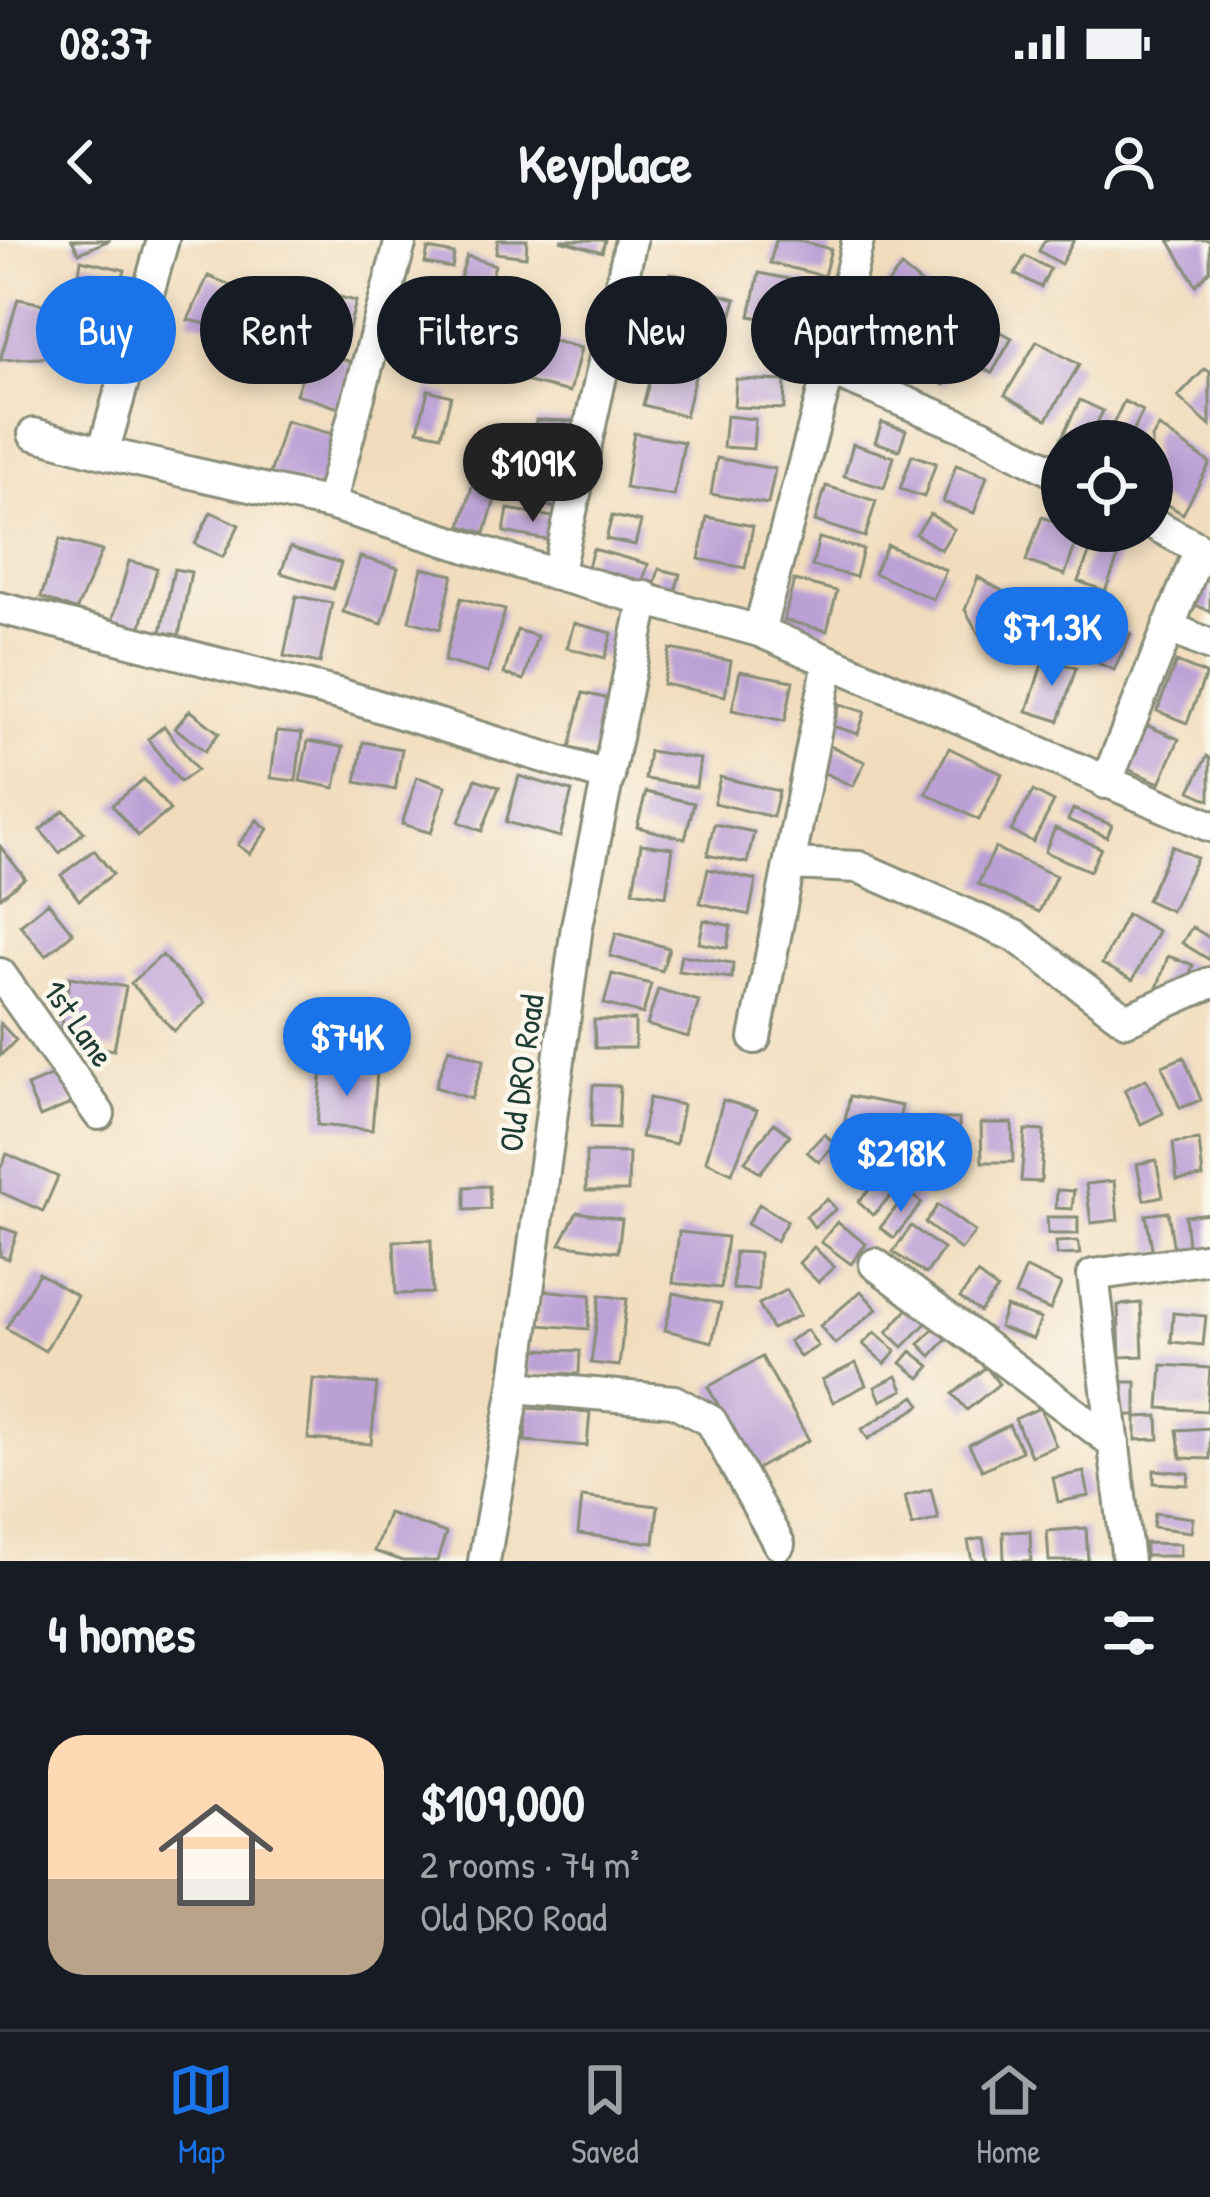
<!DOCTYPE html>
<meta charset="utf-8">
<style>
:root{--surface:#171b24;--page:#242831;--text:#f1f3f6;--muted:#9ea1a6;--line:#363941;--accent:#1a73e8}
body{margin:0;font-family:"Patrick Hand",sans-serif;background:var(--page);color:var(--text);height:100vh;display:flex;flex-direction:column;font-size:45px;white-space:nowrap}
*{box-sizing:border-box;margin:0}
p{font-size:39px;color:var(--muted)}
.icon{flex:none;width:66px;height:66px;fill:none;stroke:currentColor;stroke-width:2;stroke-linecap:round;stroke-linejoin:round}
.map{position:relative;height:1321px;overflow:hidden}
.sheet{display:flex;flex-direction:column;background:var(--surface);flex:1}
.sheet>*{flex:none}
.guide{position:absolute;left:36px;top:36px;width:1140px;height:108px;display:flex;gap:24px}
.tools{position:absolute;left:1041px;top:180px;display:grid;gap:24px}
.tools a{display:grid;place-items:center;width:132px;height:132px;border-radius:50%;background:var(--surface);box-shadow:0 6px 18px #0003;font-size:60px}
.price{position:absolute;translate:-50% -102px;padding:0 27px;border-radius:42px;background:var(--accent);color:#fff;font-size:39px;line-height:78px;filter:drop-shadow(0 3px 6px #0008)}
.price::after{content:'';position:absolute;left:50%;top:72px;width:36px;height:27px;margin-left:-18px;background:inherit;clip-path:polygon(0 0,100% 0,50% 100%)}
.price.selected{background:#222;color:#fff}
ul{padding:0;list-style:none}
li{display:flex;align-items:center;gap:36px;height:300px;padding:0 48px}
li span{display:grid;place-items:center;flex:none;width:336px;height:240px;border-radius:36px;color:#555}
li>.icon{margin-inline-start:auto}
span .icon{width:144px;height:144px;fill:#fffc;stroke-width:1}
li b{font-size:51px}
h2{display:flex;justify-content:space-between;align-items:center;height:144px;padding:0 48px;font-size:51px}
.pill{padding:0 42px;border-radius:54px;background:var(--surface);box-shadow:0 6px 18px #0003;font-size:42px;line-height:108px}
.pill.selected{background:var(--accent);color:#fff}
.status{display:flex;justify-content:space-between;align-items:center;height:84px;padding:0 60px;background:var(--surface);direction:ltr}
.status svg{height:33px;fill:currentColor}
header{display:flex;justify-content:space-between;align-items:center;height:156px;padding:0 48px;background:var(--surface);font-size:54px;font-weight:700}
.tab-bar{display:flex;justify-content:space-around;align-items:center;height:168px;border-top:3px solid var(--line);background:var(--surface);font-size:33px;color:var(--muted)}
.tab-bar a{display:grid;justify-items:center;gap:6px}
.tab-bar .selected{color:var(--accent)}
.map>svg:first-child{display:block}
.building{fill:#bba0d6}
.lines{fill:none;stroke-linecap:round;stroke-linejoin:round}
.minor-casing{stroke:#888d78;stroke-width:36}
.minor{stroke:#fff;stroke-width:30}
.labels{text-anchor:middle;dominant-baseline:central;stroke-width:9;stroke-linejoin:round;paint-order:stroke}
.street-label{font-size:33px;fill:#1f3d34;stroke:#fbf7ec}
</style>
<div class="status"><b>08:37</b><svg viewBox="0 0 49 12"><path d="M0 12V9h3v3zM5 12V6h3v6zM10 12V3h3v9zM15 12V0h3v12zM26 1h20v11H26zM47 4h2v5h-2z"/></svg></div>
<header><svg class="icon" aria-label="back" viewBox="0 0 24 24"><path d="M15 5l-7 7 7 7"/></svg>Keyplace<svg class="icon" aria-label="person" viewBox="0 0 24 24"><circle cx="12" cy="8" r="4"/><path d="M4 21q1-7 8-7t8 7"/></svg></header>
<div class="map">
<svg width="1210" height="1321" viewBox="0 0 1210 1321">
<rect width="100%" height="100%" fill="#fbf7ec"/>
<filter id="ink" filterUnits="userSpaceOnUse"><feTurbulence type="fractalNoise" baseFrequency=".00833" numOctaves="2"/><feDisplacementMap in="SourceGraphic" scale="24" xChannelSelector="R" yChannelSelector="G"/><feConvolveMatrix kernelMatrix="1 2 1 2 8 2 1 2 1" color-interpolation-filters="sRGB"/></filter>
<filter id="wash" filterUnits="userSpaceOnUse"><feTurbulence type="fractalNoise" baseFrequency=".004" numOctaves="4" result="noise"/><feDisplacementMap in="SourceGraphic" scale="48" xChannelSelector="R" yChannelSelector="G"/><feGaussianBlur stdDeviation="2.7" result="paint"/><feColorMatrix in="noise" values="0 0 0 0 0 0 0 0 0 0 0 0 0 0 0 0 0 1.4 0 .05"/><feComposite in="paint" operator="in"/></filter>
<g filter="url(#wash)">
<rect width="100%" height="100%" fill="#f1ddbd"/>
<g id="blocks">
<path class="building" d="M72,0H110L79,13Z
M498,0H527L526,17L496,13Z
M560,0H605L602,12Z
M776,0H797L831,9L824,36L770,23Z
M1045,0H1074L1061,24L1039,11Z
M1169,0H1210V30L1196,45Z
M428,9L454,14L452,28L425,23Z
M467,16L495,25L486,53L458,44Z
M1025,16L1050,29L1041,47L1015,34Z
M81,20L125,30L114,65L75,59Z
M901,27L939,58L920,82L882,51Z
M670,33L688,38L684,57L665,53Z
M759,33L809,43L800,86L750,76Z
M208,36L259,57L245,92L188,80Z
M699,48L736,59L720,114L682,103Z
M315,51L356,61L344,108L303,98Z
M18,59L80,71L60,117L0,120Z
M428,70L494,77L489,119L423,112Z
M866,71L907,92L887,130L846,109Z
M994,88L1012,98L992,133L974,124Z
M518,92L581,108L570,152L507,137Z
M936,96L963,113L944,145L916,128Z
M1037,101L1079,125L1047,179L1005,155Z
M630,107L648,110L644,131L626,127Z
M312,109L354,123L339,168L296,154Z
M656,115L698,125L685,176L643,165Z
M1205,129L1210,132V186L1178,157Z
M736,139L785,141L784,169L734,167Z
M428,150L451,156L441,195L418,190Z
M1080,160L1103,171L1088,201H1062V212L1056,209Z
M1124,161L1143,171L1128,201H1105Z
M726,176L755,179L753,209L723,207Z
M536,180L573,181L572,222L534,221Z
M285,181L336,195L321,249L270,235Z
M882,182L906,190L899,210L875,202Z
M1159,187L1210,223L1183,274L1152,255V198Z
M634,193L684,202L674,256L625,248Z
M853,204L894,217L884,248L844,236Z
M912,215L936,223L924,257L900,249Z
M717,218L775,229L768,264L711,254Z
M956,225L987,236L974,273L943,262Z
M477,229L502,235L485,293L461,286Z
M517,231L570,245L563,270L510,256Z
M826,246L876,261L865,297L815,281Z
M508,269L563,279L558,302L504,292Z
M211,272L239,285L223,317L195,304Z
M930,274L954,289L941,310L916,294Z
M612,276L641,282L635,305L606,299Z
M707,277L753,286L745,328L699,319Z
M1042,277L1062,284V291H1080L1065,335L1026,321Z
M819,298L863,309L856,337L812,326Z
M60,299L102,311L76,371L41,357Z
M1095,299L1121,310L1105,351L1078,341Z
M887,305L946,330L933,359L874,333Z
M290,307L341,323L333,349L281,333Z
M593,309L648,324L643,341L588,327Z
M360,317L398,328L382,384L343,372Z
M129,321L157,328L140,390L112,382Z
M422,328L453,335L440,389L409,381Z
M174,329L191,332L179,395L161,392Z
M659,329L680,334L675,352L654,347Z
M1199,330L1210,334V371L1187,362Z
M978,337L1039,372L1023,407L987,408L965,370Z
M794,340L837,351L827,391L784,380Z
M296,356L332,363L320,423L284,416Z
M461,358L505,370L488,433L444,421Z
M1067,365L1131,394L1114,430L1050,402Z
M574,383L612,393L605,418L567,408Z
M517,390L537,396L524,440L504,434Z
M670,409L731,421L725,456L663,444Z
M1044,418L1076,428L1059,481L1027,471Z
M1176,422L1206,434L1187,483L1157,471Z
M740,431L793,441L785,481L732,470Z
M583,453L614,460L601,515L570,508Z
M840,464L865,472L858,494L833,486Z
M190,470L219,493L205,511L175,488Z
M1146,485L1179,499L1160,543L1128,529Z
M164,486L197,530L180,542L148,499Z
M277,491L302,493L296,541L271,538Z
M308,501L343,507L335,548L300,541Z
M363,502L402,509L395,550L356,542Z
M826,504L865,522L853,546L814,528Z
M949,508L1002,534L979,580L926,553Z
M649,511L700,519L696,547L645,539Z
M1207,516L1210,518V560L1190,551Z
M519,536L572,551L560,597L506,582Z
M417,537L446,546L431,593L402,584Z
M720,537L779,551L773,577L714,563Z
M144,539L170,570L138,596L112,565Z
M476,539L499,547L482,591L459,582Z
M1033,551L1054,562L1033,602L1011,591Z
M646,552L694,563L685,599L637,587Z
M1073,569L1112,585L1107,597L1068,580Z
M64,570L84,592L60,613L40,590Z
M257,580L268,589L250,614L238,605Z
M714,584L754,592L747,623L707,615Z
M1055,588L1101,608L1090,631L1045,612Z
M641,604L673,608L666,656L633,651Z
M0,606L25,638L0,658Z
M1172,606L1197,618L1171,671L1147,660Z
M995,608L1056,636L1039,672L978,644Z
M94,610L113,634L79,660L61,635Z
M708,629L756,640L749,675L700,663Z
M48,662L73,693L46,716L20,685Z
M1127,674L1158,691L1133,740L1102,724Z
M704,680L731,686L727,708L699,703Z
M1192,687L1210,698V720L1182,703Z
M616,693L669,708L662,731L610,716Z
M162,715L205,763L174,791L131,743Z
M681,715L733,723L732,738L678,731Z
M1168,716L1193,725L1180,762L1155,754Z
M612,734L651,744L643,774L604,764Z
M70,737L126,747L114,810L59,800Z
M658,749L699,761L688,797L647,785Z
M594,780H635V808H595Z
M0,783L16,800L0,816Z
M449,808L484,820L471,859L435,847Z
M1184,817L1201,860L1180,868L1162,826Z
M322,828L377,833L372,890L317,885Z
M62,831L75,862L40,877L27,846Z
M1146,839L1163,873L1141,884L1124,850Z
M593,845L620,846L618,888L591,887Z
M850,856L902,866L896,895L844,886Z
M649,858L683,865L676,904L641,897Z
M723,860L757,870L732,933L706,921Z
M922,879H959V896L922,897Z
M774,883L790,895L760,933L745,921Z
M981,883H1012L1013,922H982Z
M1025,890L1044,891L1041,942L1021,941Z
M824,894L835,903L819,922L807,912Z
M1199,900L1203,937L1177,940L1173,903Z
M925,909L951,922L941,941L916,928Z
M586,912L629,913L628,951H586Z
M7,914L58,937L43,971L0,952V929Z
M1156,920L1163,956L1144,960L1137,924Z
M894,923L909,936L873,975L858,962Z
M1114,941L1118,980L1091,983L1086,944Z
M489,946L490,969L465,970V947Z
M1057,950L1074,951L1072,969L1056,968Z
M908,952L922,963L894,998L880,988Z
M827,959L836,969L814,987L806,976Z
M759,964L787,981L776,1001L747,984Z
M938,965L975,992L961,1010L925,983Z
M577,972L622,979L618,1012L560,1004Z
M1168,972L1174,1010L1153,1013L1146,975Z
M1210,973V1012L1189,1015L1185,976Z
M1047,977H1078V994H1048Z
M837,982L866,1004L851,1024L821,1002Z
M911,986L943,1009L926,1034L893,1012Z
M0,987L17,993L8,1019L0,1016Z
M679,992L727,997L721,1048L673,1043Z
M431,1000L432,1053L396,1054L394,1001Z
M1078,1001L1080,1014L1057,1015L1056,1002Z
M814,1007L834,1027L818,1042L799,1023Z
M735,1012L759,1013L758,1050L733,1049Z
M1026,1028L1061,1044L1050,1070L1015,1055Z
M39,1033L77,1056L45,1111L6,1088Z
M977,1034L997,1049L980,1072L960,1058Z
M542,1050L591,1055L588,1089L538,1085Z
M787,1050L800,1075L772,1089L759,1064Z
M861,1051L877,1069L835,1104L820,1086Z
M674,1053L721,1064L712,1102L665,1090Z
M600,1055L627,1059L619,1126L591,1123Z
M914,1062L931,1078L903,1107L887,1092Z
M1141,1063L1143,1116L1120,1117L1118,1065Z
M1006,1067L1041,1079L1033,1099L999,1087Z
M1173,1073L1206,1076L1203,1105L1171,1102Z
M942,1079L954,1090L931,1116L919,1104Z
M807,1090L818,1106L800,1117L789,1101Z
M875,1092L896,1111L885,1124L863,1104Z
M527,1109L580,1111L579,1134L526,1133Z
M911,1111L930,1126L920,1138L901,1123Z
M762,1117L809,1200L755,1230L708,1147Z
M856,1123L866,1145L833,1162L822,1140Z
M1162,1125L1210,1128L1207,1171L1159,1168Z
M986,1127L999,1144L967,1170L953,1154Z
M897,1136L903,1150L881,1161L875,1147Z
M313,1139L377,1144L371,1204L308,1199Z
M1118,1142H1136V1175H1119Z
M915,1156L921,1165L868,1199L862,1189Z
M527,1168L590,1172L587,1206L525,1201Z
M1040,1168L1056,1206L1031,1216L1015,1179Z
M1158,1176L1159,1199L1136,1200V1177Z
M1009,1185L1022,1211L982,1230L969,1205Z
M1210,1188V1219L1181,1218L1177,1190Z
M1154,1230L1189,1233L1188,1245L1154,1243Z
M1084,1232L1089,1256L1058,1262L1053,1238Z
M931,1249L938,1279L912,1286L905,1256Z
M582,1257L658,1266L654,1303L578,1294Z
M388,1273L446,1293L437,1321H403L374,1311Z
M1155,1273L1193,1278L1191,1292L1153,1287Z
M1086,1288L1088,1321H1049L1047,1291Z
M1030,1291L1031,1321H1004L1003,1292Z
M983,1298L987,1321H972L968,1301Z
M1145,1303L1180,1304V1316H1145Z"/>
</g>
</g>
<g filter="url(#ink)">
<use href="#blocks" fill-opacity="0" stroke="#888d78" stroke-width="3"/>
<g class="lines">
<defs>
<path id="minor" d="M163,0L103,213L330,264
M401,0L330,264L557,335L759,391L1210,586
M829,130L858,0
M34,194L103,213
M557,335L631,0
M0,368L342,455L609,537
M1168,387L1210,405
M759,391L829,130L981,194L1062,236
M1106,543L1200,309L1152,283
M790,624L859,627L1017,697L1126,780L1210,743
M0,734L99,874
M755,798L829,422
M875,1024L1114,1203
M515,1147L674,1161L711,1181L779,1304
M484,1321L515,1147L577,686L645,357
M1128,1321L1093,1035L1210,1018"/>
</defs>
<use href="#minor" class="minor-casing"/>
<use href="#minor" class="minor"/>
</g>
</g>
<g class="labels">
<g class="street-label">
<text transform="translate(79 783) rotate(55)">1st Lane</text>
<text transform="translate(521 833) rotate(-82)">Old DRO Road</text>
</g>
</g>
</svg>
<div class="tools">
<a><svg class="icon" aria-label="locate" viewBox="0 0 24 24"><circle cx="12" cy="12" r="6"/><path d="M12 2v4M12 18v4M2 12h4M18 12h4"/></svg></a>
</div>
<b class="price selected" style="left:533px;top:285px">$109K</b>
<b class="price" style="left:1052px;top:449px">$71.3K</b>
<b class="price" style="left:347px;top:859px">$74K</b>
<b class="price" style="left:901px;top:975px">$218K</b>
<div class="guide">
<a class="pill selected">Buy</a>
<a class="pill">Rent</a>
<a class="pill">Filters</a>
<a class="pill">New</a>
<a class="pill">Apartment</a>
</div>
</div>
<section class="sheet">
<h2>4 homes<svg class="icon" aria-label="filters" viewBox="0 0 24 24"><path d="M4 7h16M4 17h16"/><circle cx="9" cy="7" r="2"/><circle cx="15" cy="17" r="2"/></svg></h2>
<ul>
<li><span style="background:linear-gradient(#ffd9b3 60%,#b9a48a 0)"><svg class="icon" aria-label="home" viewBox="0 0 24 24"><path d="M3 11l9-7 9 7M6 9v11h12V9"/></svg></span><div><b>$109,000</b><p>2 rooms · 74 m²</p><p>Old DRO Road</p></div></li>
</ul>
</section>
<nav class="tab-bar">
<a class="selected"><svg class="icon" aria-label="map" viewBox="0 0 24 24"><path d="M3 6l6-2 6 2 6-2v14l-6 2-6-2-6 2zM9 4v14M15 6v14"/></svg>Map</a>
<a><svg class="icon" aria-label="saved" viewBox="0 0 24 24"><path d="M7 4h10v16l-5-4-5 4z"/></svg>Saved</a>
<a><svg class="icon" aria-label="home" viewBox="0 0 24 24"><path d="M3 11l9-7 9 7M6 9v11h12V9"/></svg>Home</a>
</nav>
